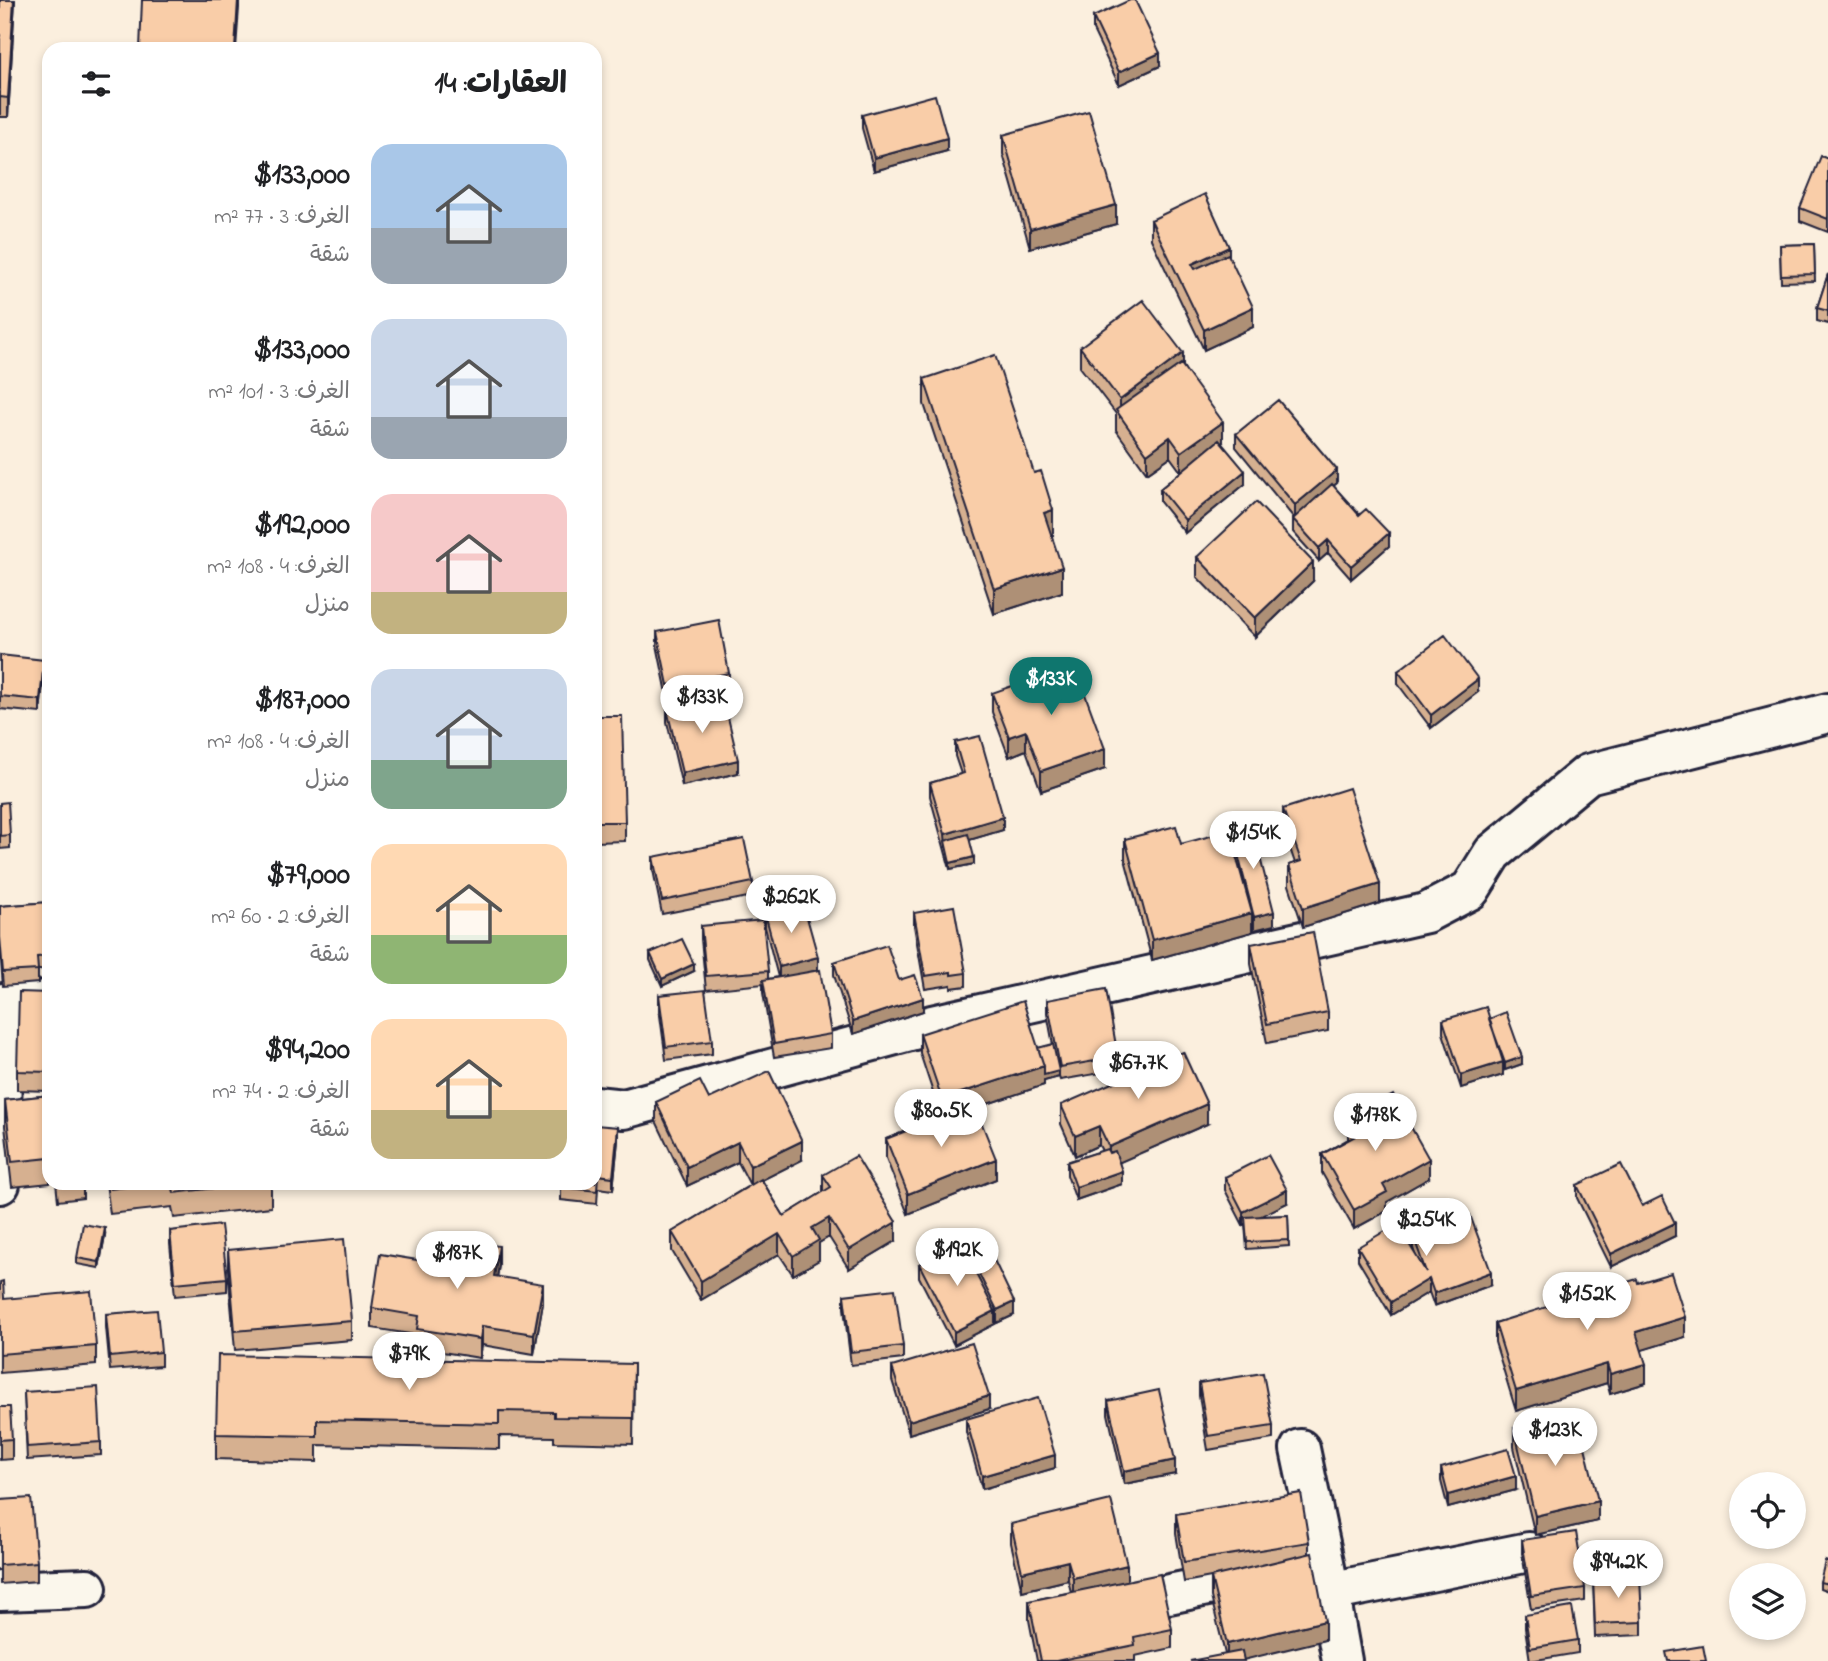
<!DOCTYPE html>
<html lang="ar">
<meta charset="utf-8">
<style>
:root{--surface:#fff;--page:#f2f2f2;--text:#202124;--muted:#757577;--accent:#0f766e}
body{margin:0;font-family:"Indie Flower","Playpen Sans Arabic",sans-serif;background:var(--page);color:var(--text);direction:rtl;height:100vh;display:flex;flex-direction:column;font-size:26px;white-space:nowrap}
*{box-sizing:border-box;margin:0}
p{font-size:23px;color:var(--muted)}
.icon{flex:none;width:38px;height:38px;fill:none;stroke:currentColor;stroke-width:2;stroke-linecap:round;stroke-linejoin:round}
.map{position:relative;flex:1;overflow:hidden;direction:ltr}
.details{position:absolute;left:42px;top:42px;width:560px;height:1148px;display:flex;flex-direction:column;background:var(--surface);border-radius:21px;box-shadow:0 4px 10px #0003;direction:rtl}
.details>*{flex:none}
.fabs{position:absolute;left:1729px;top:1472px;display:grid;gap:14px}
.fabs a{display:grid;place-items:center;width:77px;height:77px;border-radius:50%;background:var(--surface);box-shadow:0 4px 10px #0003;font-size:35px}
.price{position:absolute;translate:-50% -60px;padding:0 16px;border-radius:24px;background:#fff;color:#222;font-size:23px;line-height:46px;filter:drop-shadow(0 2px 4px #0008)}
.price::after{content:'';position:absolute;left:50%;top:42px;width:21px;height:16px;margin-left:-10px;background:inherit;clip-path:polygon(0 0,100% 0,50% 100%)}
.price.on{background:var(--accent);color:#fff}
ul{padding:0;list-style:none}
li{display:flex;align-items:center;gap:21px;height:175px;padding:0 35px}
li span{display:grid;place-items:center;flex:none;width:196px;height:140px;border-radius:21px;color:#555}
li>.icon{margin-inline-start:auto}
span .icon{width:84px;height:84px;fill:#fffc;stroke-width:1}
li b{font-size:30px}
h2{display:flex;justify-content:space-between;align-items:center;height:84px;padding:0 35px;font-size:30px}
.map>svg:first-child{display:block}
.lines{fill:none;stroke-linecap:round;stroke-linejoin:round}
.minor-casing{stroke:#22223b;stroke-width:44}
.minor{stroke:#fbf7ec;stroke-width:38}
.wall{fill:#d6b090;stroke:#22223b;stroke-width:2}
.shaded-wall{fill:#ae9076;stroke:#22223b;stroke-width:2}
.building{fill:#f9cda8;stroke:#22223b;stroke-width:2}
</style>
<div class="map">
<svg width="1828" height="1661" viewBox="0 0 1828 1661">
<rect width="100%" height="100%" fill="#fbefde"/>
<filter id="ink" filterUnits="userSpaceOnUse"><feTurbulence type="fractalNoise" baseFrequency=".0143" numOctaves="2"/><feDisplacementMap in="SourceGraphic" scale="14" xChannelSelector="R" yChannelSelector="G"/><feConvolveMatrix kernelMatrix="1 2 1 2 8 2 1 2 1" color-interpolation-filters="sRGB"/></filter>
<g filter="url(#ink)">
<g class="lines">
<defs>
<path id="minor" d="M595,1106L624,1109L932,1025L1426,913L1470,890L1493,853L1588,774L1828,713
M0,1184L3,1003L49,1000
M1300,1449L1324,1562L1342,1661
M0,1591L87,1588
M1329,1592L1529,1552
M1169,1594L1261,1575"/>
</defs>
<use href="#minor" class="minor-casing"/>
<use href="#minor" class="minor"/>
</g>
<path class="wall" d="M0,0H15L8,117H0Z
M1093,17L1160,66L1119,85L1093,30Z
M862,115L947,151L874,171L862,128Z
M1003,135L1116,224L1030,248L1003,154Z
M1828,159V232L1800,221V208Z
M1151,220L1229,257L1253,327L1204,350L1151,239Z
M1814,244L1815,281L1781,282L1780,245Z
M1828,274V324L1817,321V308Z
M1080,347L1183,366L1223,442L1221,443L1245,484L1185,533L1160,502V489L1181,472L1170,457L1147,473L1116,430V414L1080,367Z
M924,379L1053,535L1052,536L1062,592L994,614L924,404Z
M1236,434L1337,483L1333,486L1389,546L1351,579L1328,553L1319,561L1293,532V519L1294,518L1236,447Z
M1197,557L1313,581L1255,637L1197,577Z
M657,632L729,673V687L668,698L657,645Z
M0,655L44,673L40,713L0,709Z
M1398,671L1478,692L1431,728L1398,684Z
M992,693L1105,769L1041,791L1026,750L1009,757L992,712Z
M667,709L738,773L682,786L667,722Z
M595,716L625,822V841L595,842Z
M955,742L1003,830L969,840L974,864L950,869L930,796V783L961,774L955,756Z
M0,803L10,835V848L0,849Z
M1283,809L1380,903L1303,927L1289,885V865L1295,863L1283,828Z
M1232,831L1274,925L1254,930L1252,924V932L1152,960L1125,859V839L1181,844L1232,840Z
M653,857L753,882V896L662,914L653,870Z
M49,902V970H38V983L3,986L0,950V906Z
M765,913L818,970L831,1034V1048L774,1057L763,993V984L706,990L701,939V926L768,971V979L778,977L765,927Z
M914,913L966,973V986L951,988V985L925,989L914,926Z
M1251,944L1328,1012V1031L1267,1043L1251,964Z
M650,953L694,971L662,986L650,960Z
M834,962L899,980L923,1011L853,1034L834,975Z
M49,993V1091L17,1090V1071Z
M659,995L712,1041V1054L666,1060L659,1008Z
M1047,1000L1118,1057V1070L1060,1080L1059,1077L1044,1081V1085L975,1108L996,1179L908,1214L886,1158V1139L941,1117L920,1053V1034L1038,1048L1053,1045L1047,1013Z
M1489,1019L1522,1064L1505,1070L1503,1064V1075L1461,1088L1443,1033V1020Z
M49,1095L50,1183L12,1187L5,1126V1100Z
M709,1099L802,1160L762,1180L784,1216L823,1192V1175L896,1241L849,1269L829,1237L819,1243V1260L793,1275L779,1254L701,1300L672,1251V1232L750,1185L738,1162L687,1186L656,1121V1102Z
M1061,1105L1207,1124L1119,1162L1122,1184L1076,1200L1067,1175V1162L1102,1151L1099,1145L1075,1156L1061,1124Z
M1348,1120L1429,1178L1387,1202V1211L1354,1229L1322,1173V1154L1348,1139Z
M595,1125L618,1140L613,1190L598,1188L597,1204L561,1200V1183Z
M1225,1177L1287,1203L1260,1216L1288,1215L1289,1246L1247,1249L1245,1224L1243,1225L1225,1190Z
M56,1183H83V1198L58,1201Z
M106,1183H271V1207L174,1218L172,1207L110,1214Z
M1577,1185L1642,1206L1675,1236L1611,1267L1577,1198Z
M170,1231L227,1278V1291L175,1296L170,1244Z
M105,1235L99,1268L77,1264V1258Z
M1413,1235L1491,1285L1434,1306L1429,1292L1391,1315L1358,1260V1247L1415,1254L1413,1248Z
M964,1244L1014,1315L997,1323L995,1319V1324L954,1345L919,1277V1264L964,1251Z
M228,1250L352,1321V1340L235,1350L228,1269Z
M436,1263L499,1265L497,1277L543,1303L534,1354L482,1345L480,1358L417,1348V1335L372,1328V1308Z
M0,1282L4,1299L96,1346V1365L0,1373Z
M1638,1283L1685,1337L1641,1350L1646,1383L1610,1394L1607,1383L1516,1411L1495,1342V1323Z
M844,1295L903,1346V1359L851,1365L844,1308Z
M106,1314L161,1352V1366L110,1370L106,1327Z
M634,1364L633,1444L554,1442V1437L499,1436V1449L317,1445V1462L216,1459V1434Z
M892,1367L989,1409L909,1434L892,1380Z
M1199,1383L1273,1426V1439L1208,1450L1199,1396Z
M24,1392L101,1442V1455L27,1460Z
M1108,1401L1175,1474L1124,1484L1108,1414Z
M0,1407L12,1439V1459L0,1460Z
M966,1419L1055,1468L982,1489L966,1432Z
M1514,1428L1548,1433L1598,1521L1535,1535L1514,1447Z
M1441,1468L1516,1490L1448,1508L1441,1481Z
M0,1500L37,1562V1581L0,1584Z
M1176,1514L1309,1542V1554L1325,1640L1225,1654L1211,1597V1577L1184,1582L1176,1533Z
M1011,1524L1127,1580L1172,1629V1648L1135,1656V1661H1037L1029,1620V1601L1071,1592L1068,1580L1022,1591L1011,1543Z
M1522,1540L1585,1588V1601L1531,1609L1522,1553Z
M1828,1562V1591L1820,1588V1582Z
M1593,1578L1642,1622V1635L1595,1637Z
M1525,1615L1578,1640V1653L1530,1661L1525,1628Z"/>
<path class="shaded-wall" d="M14,0H15L8,117V98Z
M238,0H239V8L236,49H235Z
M1160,53V66L1119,85V72Z
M947,138V151L874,171V158Z
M1116,205V224L1030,248V229Z
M1229,247V266L1192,284V264Z
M1253,307V327L1204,350V330Z
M1183,353V372L1120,417V400Z
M1223,422V442L1181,472V452Z
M1170,437V457L1147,473V454Z
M1337,470V483L1295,518V505Z
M1245,471V484L1185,533V520Z
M1053,510V535L1044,538V513Z
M1389,533V546L1351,579V566Z
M1328,540V553L1319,561V548Z
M1313,562V581L1255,637V618Z
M1062,567V592L994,614V589Z
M44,660V673L40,713V700Z
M1478,679V692L1431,728V715Z
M1026,731V750L1009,757V737Z
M1105,749V769L1041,791V771Z
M738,760V773L682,786V773Z
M1003,817V830L946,847L945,834Z
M974,857V864L950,869V863Z
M1380,884V903L1303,927V908Z
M1274,912V925L1254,930V917Z
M1252,913V932L1152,960V940Z
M818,957V970L779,980V967Z
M694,964V971L662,986V979Z
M923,998V1011L853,1034V1021Z
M1522,1057V1064L1505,1070V1063Z
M1503,1062V1075L1461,1088V1075Z
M1044,1066L1059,1071V1077L1044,1081V1085L942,1119V1099Z
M1207,1104V1124L1109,1167V1147Z
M1099,1126V1145L1075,1156V1136Z
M618,1127V1140L613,1190V1177Z
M802,1141V1160L750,1186V1166Z
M738,1142V1162L687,1186V1167Z
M996,1159V1179L908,1214V1194Z
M1429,1159V1178L1387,1202V1211L1354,1229V1210L1383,1185Z
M1122,1171V1184L1076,1200V1187Z
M1287,1190V1203L1243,1225V1212Z
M829,1218V1237L819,1243V1260L793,1275V1256L812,1228Z
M896,1222V1241L849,1269V1250Z
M1675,1223V1236L1611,1267V1254Z
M105,1228V1235L99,1268V1262Z
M779,1234V1254L701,1300V1281Z
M499,1246V1265L494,1296V1276Z
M1491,1272V1285L1434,1306V1293Z
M1429,1279V1292L1391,1315V1302Z
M543,1284V1303L534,1354V1334Z
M1014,1302V1315L997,1323V1310Z
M995,1311V1324L954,1345V1332Z
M1685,1317V1337L1636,1352V1332Z
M482,1326V1345L480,1358V1339Z
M1607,1364V1383L1516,1411V1391Z
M1646,1364V1383L1610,1394V1374Z
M989,1396V1409L909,1434V1421Z
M1055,1455V1468L982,1489V1476Z
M1175,1460V1474L1124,1484V1471Z
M1516,1476V1490L1448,1508V1495Z
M1598,1501V1521L1535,1535V1516Z
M1068,1561V1580L1022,1591V1572Z
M1127,1565V1584L1073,1597V1578Z
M1325,1621V1640L1239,1661H1227V1644Z"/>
<path class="building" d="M0,0H14L8,98L0,97Z
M142,0H238L235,49H140Z
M1130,0H1135L1160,53L1119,72L1093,17Z
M935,95L947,138L874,158L862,115Z
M1089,111L1116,205L1030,229L1003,135Z
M1821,156L1828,159V219L1800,208Z
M1205,194L1229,247L1192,264L1195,269L1228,254L1253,307L1204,330L1151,220Z
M1814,244L1815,274L1781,275L1780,245Z
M1828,274V311L1817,308Z
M1143,300L1183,353L1120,400L1080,347Z
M995,355L1034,473L1041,471L1053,510L1044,513L1062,567L994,589L924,379Z
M1181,364L1223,422L1181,452L1170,437L1147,454L1116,410Z
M1278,400L1337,470L1295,505L1236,434Z
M1219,440L1245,471L1185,520L1160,489Z
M1332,484L1359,515L1366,509L1389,533L1351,566L1328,540L1319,548L1293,519Z
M1256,502L1313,562L1255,618L1197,557Z
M719,620L729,673L668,685L657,632Z
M1445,635L1478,679L1431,715L1398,671Z
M0,655L44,660L40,700L0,696Z
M1074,664L1105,749L1041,771L1026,731L1009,737L992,693Z
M723,696L738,760L682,773L667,709Z
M595,716H622L625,822H595Z
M980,736L1003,817L945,834L930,783L964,773L955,742Z
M1349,788L1380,884L1303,908L1289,865L1301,861L1283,809Z
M8,802L10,835L0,836V803Z
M1176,826L1181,844L1229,831L1252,913L1152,940L1125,839Z
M1252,826L1274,912L1254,917L1232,831Z
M968,834L974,857L950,863L945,841Z
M744,839L753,882L662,901L653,857Z
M49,902V956L37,957L38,970L3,972L0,937V906Z
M803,903L818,957L779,967L765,913Z
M954,906L966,973L951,975V972L925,976L914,913Z
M763,920L768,971L706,976L701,926Z
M1313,932L1328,1012L1267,1024L1251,944Z
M682,939L694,964L662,979L650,953Z
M887,945L899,980L915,975L923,998L853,1021L834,962Z
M820,970L831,1034L774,1044L763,980Z
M1106,989L1118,1057L1060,1067L1047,1000Z
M705,990L712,1041L666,1047L659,995Z
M19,992L49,993V1072L17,1071Z
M1023,1001L1044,1066L942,1099L920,1034Z
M1486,1007L1503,1062L1461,1075L1443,1020Z
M1506,1012L1522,1057L1505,1063L1489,1019Z
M1053,1044L1059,1071L1044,1075V1066L1038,1048Z
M1183,1052L1207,1104L1109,1147L1099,1126L1075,1136L1061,1105Z
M769,1071L802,1141L750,1166L738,1142L687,1167L656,1102L700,1081L709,1099Z
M49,1095V1158L12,1162L5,1100Z
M1393,1095L1429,1159L1383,1185L1387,1192L1354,1210L1322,1154L1357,1135L1348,1120Z
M974,1104L996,1159L908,1194L886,1139Z
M595,1125L618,1127L613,1177L598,1175L597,1191L561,1187V1183H595Z
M1107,1149L1109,1153L1115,1151L1122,1171L1076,1187L1067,1162Z
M1268,1155L1287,1190L1243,1212L1225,1177Z
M856,1156L896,1222L849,1250L829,1218L812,1228L819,1240L793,1256L779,1234L701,1281L672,1232L761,1179L784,1216L831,1187L823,1175Z
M1621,1164L1642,1206L1662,1196L1675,1223L1611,1254L1577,1185Z
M109,1183H160L110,1189Z
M172,1183H258L174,1193Z
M1288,1215L1289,1240L1247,1242L1245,1217Z
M1470,1215L1491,1272L1434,1293L1429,1279L1391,1302L1358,1247L1397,1224L1426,1272L1413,1235Z
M83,1224L105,1228L99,1262L77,1258Z
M221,1225L227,1278L175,1283L170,1231Z
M982,1235L1014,1302L997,1310L964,1244Z
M440,1237L499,1246L494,1276L543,1284L534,1334L482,1326L480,1339L417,1329L419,1316L372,1308L380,1254L436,1263Z
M344,1239L352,1321L235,1331L228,1250Z
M960,1243L995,1311L954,1332L919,1264Z
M1671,1273L1685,1317L1636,1332L1646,1364L1610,1374L1607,1364L1516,1391L1495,1323L1637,1279L1638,1283Z
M3,1281L4,1299L91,1291L96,1346L0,1354V1282Z
M895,1289L903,1346L851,1352L844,1295Z
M157,1310L161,1352L110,1357L106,1314Z
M972,1343L989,1396L909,1421L892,1367Z
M218,1355L634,1364L633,1418L554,1417V1412L499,1411V1424L317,1420V1436L216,1434Z
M1263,1373L1273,1426L1208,1436L1199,1383Z
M98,1387L101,1442L27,1447L24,1392Z
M1159,1390L1175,1460L1124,1471L1108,1401Z
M1038,1398L1055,1455L982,1476L966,1419Z
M0,1407H10L12,1439L0,1440Z
M1546,1421L1548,1433L1580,1426L1598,1501L1535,1516L1514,1428Z
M1508,1449L1516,1476L1448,1495L1441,1468Z
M1301,1493L1309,1542L1184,1562L1176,1514Z
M31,1498L37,1562L0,1565V1500Z
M1111,1500L1127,1565L1073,1578L1068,1561L1022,1572L1011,1524Z
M1576,1532L1585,1588L1531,1596L1522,1540Z
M1312,1553L1325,1621L1227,1644L1211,1577Z
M1825,1561L1828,1562V1584L1820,1582Z
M1160,1574L1172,1629L1134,1637L1135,1645L1056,1661H1041L1029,1601Z
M1640,1576L1642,1622L1595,1624L1593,1578Z
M1572,1607L1578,1640L1530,1648L1525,1615Z
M1703,1646L1706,1661H1668L1666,1652Z
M1242,1651L1244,1661H1190Z"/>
</g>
</svg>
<div class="fabs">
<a><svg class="icon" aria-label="locate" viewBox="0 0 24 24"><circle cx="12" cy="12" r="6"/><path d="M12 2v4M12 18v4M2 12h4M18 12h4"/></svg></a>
<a><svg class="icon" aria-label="layers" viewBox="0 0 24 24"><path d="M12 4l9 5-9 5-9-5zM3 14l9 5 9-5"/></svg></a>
</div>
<b class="price on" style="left:1051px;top:717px">$133K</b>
<b class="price" style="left:702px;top:735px">$133K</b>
<b class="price" style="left:1253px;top:871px">$154K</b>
<b class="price" style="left:791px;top:935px">$262K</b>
<b class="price" style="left:1138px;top:1101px">$67.7K</b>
<b class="price" style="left:941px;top:1149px">$80.5K</b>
<b class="price" style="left:1375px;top:1153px">$178K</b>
<b class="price" style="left:1426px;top:1258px">$254K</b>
<b class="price" style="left:957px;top:1288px">$192K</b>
<b class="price" style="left:457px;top:1291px">$187K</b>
<b class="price" style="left:1587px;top:1332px">$152K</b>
<b class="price" style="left:409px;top:1392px">$79K</b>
<b class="price" style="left:1555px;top:1468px">$123K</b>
<b class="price" style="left:1618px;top:1600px">$94.2K</b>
<section class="details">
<h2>العقارات: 14<svg class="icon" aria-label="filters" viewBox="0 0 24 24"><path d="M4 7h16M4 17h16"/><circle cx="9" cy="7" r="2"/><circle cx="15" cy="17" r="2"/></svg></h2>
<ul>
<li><span style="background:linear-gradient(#a9c7e8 60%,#9aa5b1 0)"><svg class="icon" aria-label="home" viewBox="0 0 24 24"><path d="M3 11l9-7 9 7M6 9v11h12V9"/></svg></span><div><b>$133,000</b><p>الغرف: 3 · 77 m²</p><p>شقة</p></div></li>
<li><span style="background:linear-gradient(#c9d6e8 70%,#9aa5b1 0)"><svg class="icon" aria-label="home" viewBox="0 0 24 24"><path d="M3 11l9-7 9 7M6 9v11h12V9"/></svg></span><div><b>$133,000</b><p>الغرف: 3 · 101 m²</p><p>شقة</p></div></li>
<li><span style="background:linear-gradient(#f6c9c9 70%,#c2b280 0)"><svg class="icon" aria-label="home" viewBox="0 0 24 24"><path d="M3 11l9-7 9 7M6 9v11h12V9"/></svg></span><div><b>$192,000</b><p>الغرف: 4 · 108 m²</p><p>منزل</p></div></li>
<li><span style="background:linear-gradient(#c9d6e8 65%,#7fa58c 0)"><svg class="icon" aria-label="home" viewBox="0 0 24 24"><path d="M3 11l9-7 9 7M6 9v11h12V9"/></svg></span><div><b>$187,000</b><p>الغرف: 4 · 108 m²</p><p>منزل</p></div></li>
<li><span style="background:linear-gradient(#ffd9b3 65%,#8fb573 0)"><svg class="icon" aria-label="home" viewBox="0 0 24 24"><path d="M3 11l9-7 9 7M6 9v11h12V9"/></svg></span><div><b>$79,000</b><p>الغرف: 2 · 60 m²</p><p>شقة</p></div></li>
<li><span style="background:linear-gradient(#ffd9b3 65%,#c2b280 0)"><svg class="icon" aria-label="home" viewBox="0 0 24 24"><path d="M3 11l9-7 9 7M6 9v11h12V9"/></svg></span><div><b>$94,200</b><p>الغرف: 2 · 74 m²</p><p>شقة</p></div></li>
</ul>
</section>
</div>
